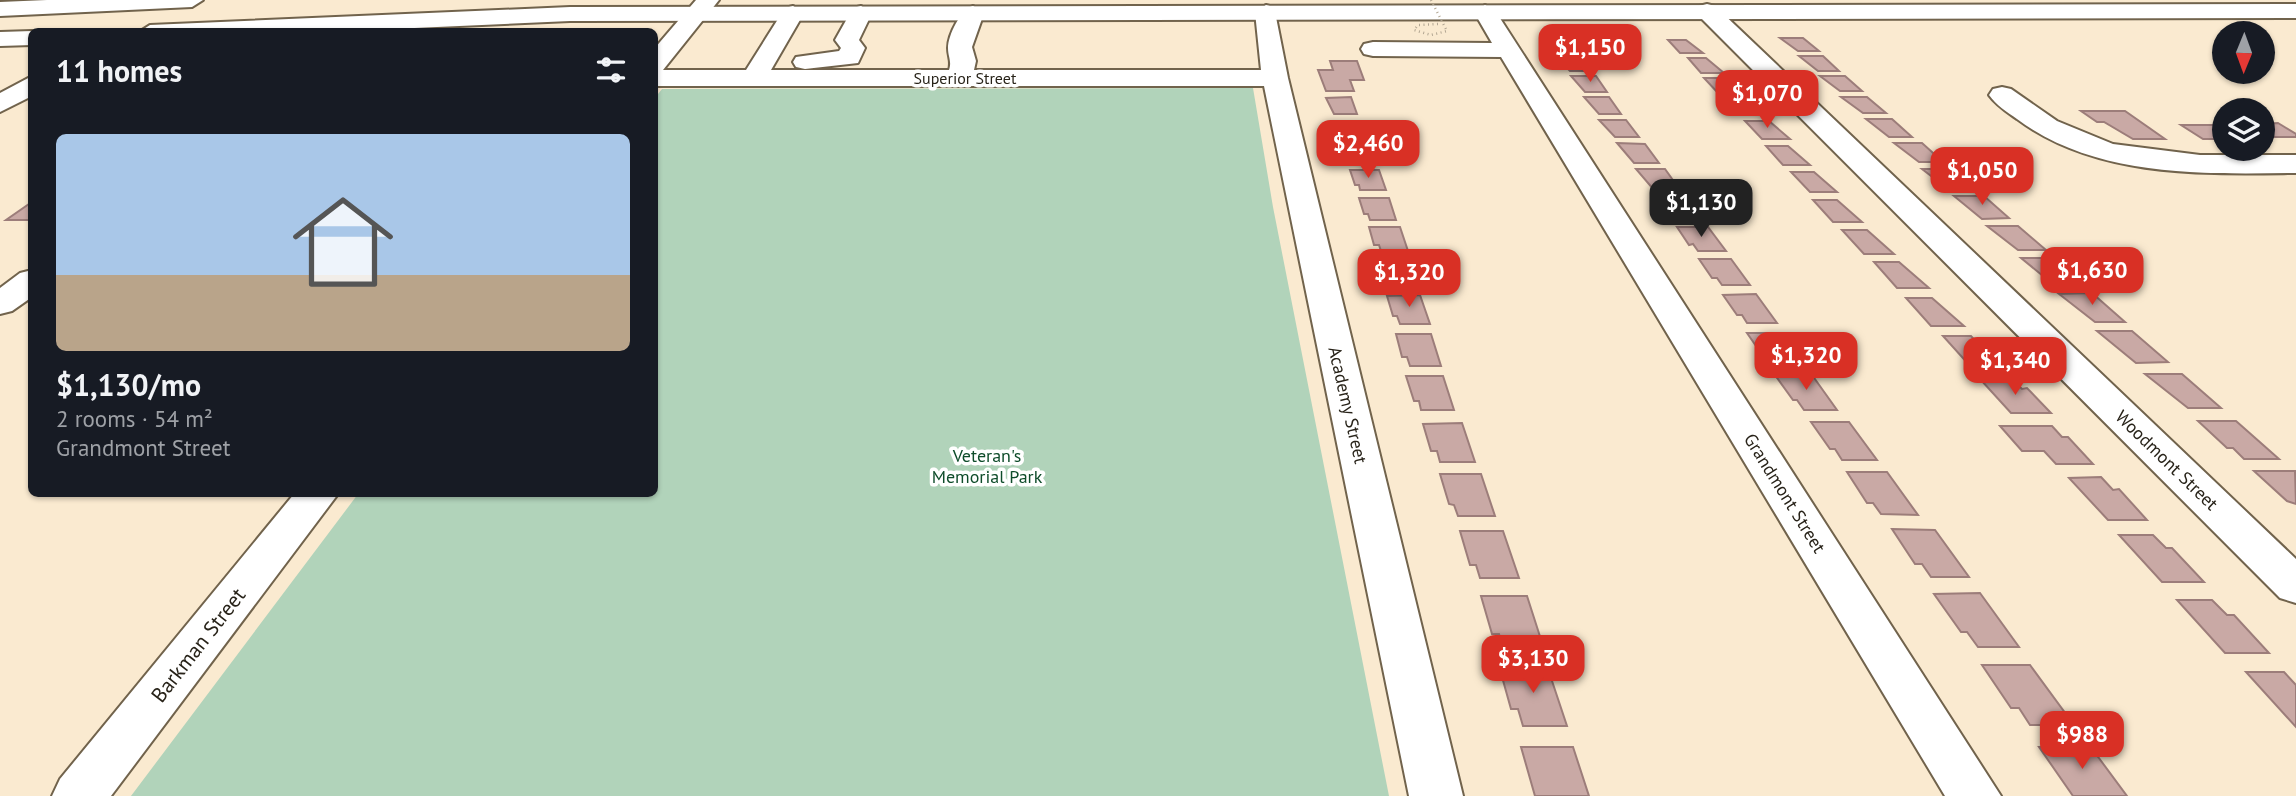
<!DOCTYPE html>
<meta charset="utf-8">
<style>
:root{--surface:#171b24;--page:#242831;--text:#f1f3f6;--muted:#9ea1a6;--accent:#d93025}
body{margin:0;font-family:"PT Sans",sans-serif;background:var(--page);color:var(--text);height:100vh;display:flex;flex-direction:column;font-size:26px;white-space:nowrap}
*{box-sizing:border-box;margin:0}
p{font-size:23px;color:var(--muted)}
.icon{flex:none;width:38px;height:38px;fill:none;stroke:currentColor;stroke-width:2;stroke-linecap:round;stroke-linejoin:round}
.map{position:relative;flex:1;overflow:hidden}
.drawer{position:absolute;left:28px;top:28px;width:630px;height:469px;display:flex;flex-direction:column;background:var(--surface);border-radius:10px;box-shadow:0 2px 5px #0004}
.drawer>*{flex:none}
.needle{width:46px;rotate:181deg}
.buttons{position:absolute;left:2212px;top:21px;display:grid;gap:14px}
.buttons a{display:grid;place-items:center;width:63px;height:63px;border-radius:50%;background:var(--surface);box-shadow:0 2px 5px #0004;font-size:35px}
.price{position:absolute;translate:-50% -60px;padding:0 16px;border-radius:14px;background:var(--accent);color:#fff;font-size:23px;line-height:46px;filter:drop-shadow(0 2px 4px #0008)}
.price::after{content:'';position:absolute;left:50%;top:42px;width:21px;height:16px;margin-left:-10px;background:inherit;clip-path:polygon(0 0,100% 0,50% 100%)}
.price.on{background:#222;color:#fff}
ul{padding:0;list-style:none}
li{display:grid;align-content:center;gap:14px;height:371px;padding:0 28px}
li span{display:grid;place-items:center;height:217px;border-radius:10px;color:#555}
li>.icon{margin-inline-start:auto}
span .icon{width:126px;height:126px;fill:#fffc;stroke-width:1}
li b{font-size:30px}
h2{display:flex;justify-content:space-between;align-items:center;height:84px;padding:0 28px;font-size:30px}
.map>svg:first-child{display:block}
.green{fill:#b1d3ba}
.building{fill:#c9a9a5;stroke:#9c7d7a;stroke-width:2}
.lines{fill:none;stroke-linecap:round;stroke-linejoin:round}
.minor-casing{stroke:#71634c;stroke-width:4}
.major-casing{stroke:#71634c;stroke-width:4}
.highway-casing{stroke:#71634c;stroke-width:4}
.minor{fill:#fff;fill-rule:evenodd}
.major{fill:#fff;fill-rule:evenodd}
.highway{fill:#fff;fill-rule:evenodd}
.path-bridge{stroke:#b2a692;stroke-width:2.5;stroke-dasharray:1 3.5;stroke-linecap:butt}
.labels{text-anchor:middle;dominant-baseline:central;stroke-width:7;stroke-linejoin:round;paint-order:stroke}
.far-street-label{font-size:16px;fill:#282319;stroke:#fff}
.street-label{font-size:18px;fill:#282319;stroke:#fff}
.park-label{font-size:18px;fill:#0e4c2a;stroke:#fff}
.near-street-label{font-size:21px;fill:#282319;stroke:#fff}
</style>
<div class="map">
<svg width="2296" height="796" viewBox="0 0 2296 796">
<rect width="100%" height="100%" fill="#faead0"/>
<path class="green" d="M1253,88L1273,207L1389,796H131L358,494H654V99L662,89Z"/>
<path class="building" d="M1780,38H1803L1819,51H1798Z
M1668,40H1686L1703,53H1680Z
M1799,56H1823L1839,71H1818Z
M1557,57H1581L1592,71H1570Z
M1688,58H1706L1724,73H1701Z
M1330,61H1357L1364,80H1350L1354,91H1326L1318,70H1333Z
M1571,76H1596L1607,92H1585Z
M1820,76H1845L1862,91H1840Z
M1704,78H1724L1742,93H1718Z
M1351,97L1357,114H1334L1326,98Z
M1584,97H1609L1621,114H1599Z
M1841,97H1867L1886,113H1863Z
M1726,99H1746L1765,115H1741Z
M2081,111H2125L2165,139H2133L2104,122H2097Z
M1866,119H1892L1912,137H1889Z
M1599,120H1626L1639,137H1615Z
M1745,121H1769L1790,139H1762Z
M2278,123L2296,134V137H2263V124Z
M2181,125H2220L2224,128V139H2203Z
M1617,143L1645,144L1659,163H1634Z
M1894,143H1922L1943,162H1919Z
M1342,144H1370L1376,163H1352L1350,158H1346Z
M1766,146H1788L1810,165H1783Z
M1636,169H1665L1680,190H1654Z
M1922,169H1950L1973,189H1948Z
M1350,170H1379L1386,190H1360L1359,185H1355Z
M1791,172H1814L1837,192H1810Z
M1954,196H1984L2009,218L1982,219Z
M1657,197H1687L1703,219H1676Z
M1359,198H1389L1396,220H1370L1368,214H1364Z
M1813,200H1837L1862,222H1833Z
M29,204H32V220H6Z
M1987,226H2018L2046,250H2018Z
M1369,227H1400L1408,251H1381L1379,245H1374Z
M1677,227H1708L1726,251H1698L1693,244L1689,245Z
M1842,230H1867L1894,254H1864Z
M2021,258H2053L2083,284L2054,285Z
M1699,259H1731L1750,285H1722L1717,278H1712Z
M1377,260H1409L1418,286H1389L1387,279H1383Z
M1874,262H1899L1929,288H1897Z
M2092,293L2125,322H2095L2059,294Z
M1756,294L1777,323H1747L1742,315H1737L1723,295Z
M1420,295L1430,324H1400L1397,316H1393L1387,296Z
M1906,298H1932L1964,326H1931Z
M2097,331H2132L2168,362L2136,363Z
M1747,333H1782L1805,365H1774L1767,356H1763Z
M1396,334H1431L1441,366H1410L1407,357H1402Z
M1943,336H1971L1979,345H1985L2005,368L1971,367Z
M2145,374H2182L2221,408H2188Z
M1775,375H1812L1837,410H1804L1797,400H1793Z
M1406,376H1443L1454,410H1421L1419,401H1414Z
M1980,379H2012L2022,389L2027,388L2051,413H2011Z
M2198,421H2236L2279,459H2244L2233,448H2227Z
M1811,422H1849L1877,460H1842L1835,449H1830Z
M1462,423L1475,462H1440L1437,451H1431L1423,424Z
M2000,426H2052L2062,437H2068L2093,464H2056L2044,451H2022Z
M2254,471H2295L2296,504L2287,501Z
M1847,472H1887L1918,515L1881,514L1873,503H1867Z
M1440,474H1481L1495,516H1458L1454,505L1449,504Z
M2101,477L2113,490L2119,489L2147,520H2108L2069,478Z
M1892,529L1935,530L1969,577H1931L1922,564H1915Z
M1460,531H1503L1519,578H1480L1476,565H1470Z
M2119,535H2153L2166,548H2172L2204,582H2162Z
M1980,593L2019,647H1978L1967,632H1961L1934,594Z
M1481,596H1527L1544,649H1503L1499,634H1492Z
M2177,600H2212L2227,615H2234L2269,653H2225Z
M1982,665H2030L2074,725H2030L2019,708H2011Z
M1499,666H1547L1567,726H1523L1518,709H1511Z
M2246,672H2284L2296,685V727Z
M2090,746L2127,796H2073L2039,747Z
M1521,747H1573L1589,796H1535Z"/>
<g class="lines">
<defs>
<path id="minor" d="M696,0H719L663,70H746L785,8L793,6L804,13L771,70H949C952,61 948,57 948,48C948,35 961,9 973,6L984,13L972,47L976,61L974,70H1261L1255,12L1266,5L1274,7L1288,78L1463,796H1409L1264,86H654V49Z
M1707,4L1715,6L2296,559V603L2280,598L1699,16L1696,11L1699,6Z
M1485,5L1496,12L2001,796H1945L1501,57L1373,56L1364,54L1361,49L1364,44L1373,42L1492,43L1474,12Z
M861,6L872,13L859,40L865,48L858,63L805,69L796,67L793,62L796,57L839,51L841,48L835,40L853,8Z
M32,76V96L0,112V93Z
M2002,87L2011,89L2057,121L2113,144L2200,155H2296V173C2203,174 2096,178 2017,119C2007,112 1996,105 1989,95L1993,89Z
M32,270V297L12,311L0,314V288L20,273Z
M294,494H338L111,796H52L60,779Z"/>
<path id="major" d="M2296,4V18L570,21L325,32H139L150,25L570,7Z
M32,31L35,32H32V45L0,46V32Z"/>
<path id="highway" d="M47,0H203L192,7L0,16V2Z"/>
</defs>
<use href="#minor" class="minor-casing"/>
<use href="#major" class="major-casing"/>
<use href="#highway" class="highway-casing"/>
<use href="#minor" class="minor"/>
<use href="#major" class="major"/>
<use href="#highway" class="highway"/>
<path class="path-bridge" d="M1431,0L1447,31L1431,35L1414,30L1418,25L1438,24"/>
</g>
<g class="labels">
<g class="far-street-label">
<text x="965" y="78">Superior Street</text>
</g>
<g class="street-label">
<text transform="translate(1348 405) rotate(77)">Academy Street</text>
<text transform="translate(2167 460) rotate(44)">Woodmont Street</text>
<text transform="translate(1785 493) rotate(58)">Grandmont Street</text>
</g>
<g class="park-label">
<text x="987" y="455">Veteran's<tspan x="987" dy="21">Memorial Park</tspan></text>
</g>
<g class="near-street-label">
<text transform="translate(198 645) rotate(-52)">Barkman Street</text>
</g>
</g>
</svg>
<div class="buttons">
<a><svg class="needle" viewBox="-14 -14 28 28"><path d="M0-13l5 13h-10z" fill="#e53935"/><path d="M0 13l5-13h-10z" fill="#9ea1a6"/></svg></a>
<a><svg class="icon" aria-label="layers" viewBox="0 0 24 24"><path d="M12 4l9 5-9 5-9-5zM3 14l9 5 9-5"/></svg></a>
</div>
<b class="price" style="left:1590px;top:84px">$1,150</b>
<b class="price" style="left:1767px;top:130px">$1,070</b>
<b class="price" style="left:1368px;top:180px">$2,460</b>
<b class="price" style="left:1982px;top:207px">$1,050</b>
<b class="price on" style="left:1701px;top:239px">$1,130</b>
<b class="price" style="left:2092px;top:307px">$1,630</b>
<b class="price" style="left:1409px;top:309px">$1,320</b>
<b class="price" style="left:1806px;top:392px">$1,320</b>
<b class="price" style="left:2015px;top:397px">$1,340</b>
<b class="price" style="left:1533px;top:695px">$3,130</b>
<b class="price" style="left:2082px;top:771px">$988</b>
<section class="drawer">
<h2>11 homes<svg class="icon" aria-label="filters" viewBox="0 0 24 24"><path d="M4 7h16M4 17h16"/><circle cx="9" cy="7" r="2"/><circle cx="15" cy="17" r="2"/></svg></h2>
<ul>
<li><span style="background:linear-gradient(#a9c7e8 65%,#b9a48a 0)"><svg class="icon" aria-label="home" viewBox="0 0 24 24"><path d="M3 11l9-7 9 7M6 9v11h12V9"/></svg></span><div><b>$1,130/mo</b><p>2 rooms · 54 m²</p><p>Grandmont Street</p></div></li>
</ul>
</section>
</div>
